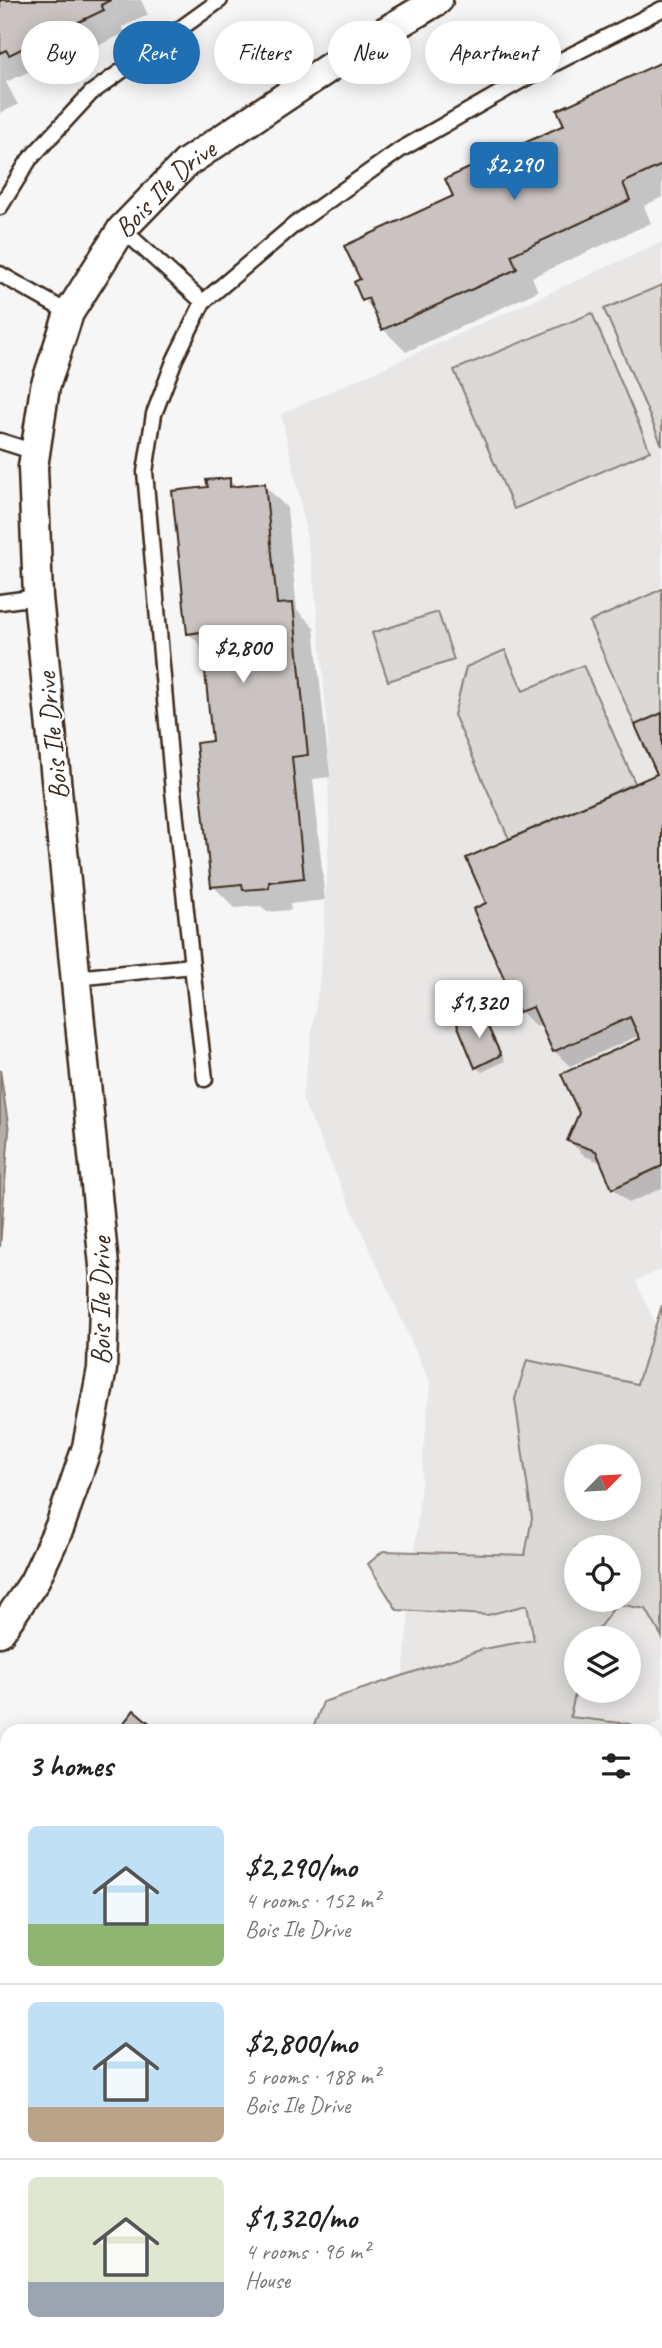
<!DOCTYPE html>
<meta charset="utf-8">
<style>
:root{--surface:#fff;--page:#f2f2f2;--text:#222;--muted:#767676;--line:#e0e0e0;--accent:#1f6fb2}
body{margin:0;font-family:Caveat,sans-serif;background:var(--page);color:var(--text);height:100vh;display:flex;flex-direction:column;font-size:26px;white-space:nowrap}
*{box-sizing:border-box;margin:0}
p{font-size:23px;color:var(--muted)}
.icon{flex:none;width:38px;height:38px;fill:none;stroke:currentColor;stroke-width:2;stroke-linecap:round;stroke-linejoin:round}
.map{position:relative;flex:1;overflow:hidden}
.details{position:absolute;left:0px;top:1724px;width:663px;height:625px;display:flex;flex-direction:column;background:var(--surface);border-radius:21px 21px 0 0;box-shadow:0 4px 18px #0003}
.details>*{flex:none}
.banner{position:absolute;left:21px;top:21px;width:621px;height:63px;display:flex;gap:14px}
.needle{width:46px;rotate:66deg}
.tools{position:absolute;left:564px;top:1444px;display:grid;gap:14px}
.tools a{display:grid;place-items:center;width:77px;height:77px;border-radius:50%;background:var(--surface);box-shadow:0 4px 18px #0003;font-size:35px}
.price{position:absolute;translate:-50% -60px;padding:0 16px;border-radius:7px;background:#fff;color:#222;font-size:23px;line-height:46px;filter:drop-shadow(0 2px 4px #0008)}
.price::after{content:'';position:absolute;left:50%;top:42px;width:21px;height:16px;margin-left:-10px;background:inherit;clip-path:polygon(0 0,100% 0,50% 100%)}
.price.active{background:var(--accent);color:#fff}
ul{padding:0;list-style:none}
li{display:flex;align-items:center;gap:21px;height:175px;padding:0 28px}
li+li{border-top:2px solid var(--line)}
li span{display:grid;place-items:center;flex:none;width:196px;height:140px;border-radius:10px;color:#555}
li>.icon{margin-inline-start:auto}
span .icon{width:84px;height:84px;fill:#fffc;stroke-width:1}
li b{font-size:30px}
h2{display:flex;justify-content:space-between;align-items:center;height:84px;padding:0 28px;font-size:30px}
.tag{padding:0 24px;border-radius:32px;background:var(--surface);box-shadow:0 4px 18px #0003;font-size:24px;line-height:63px}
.tag.active{background:var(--accent);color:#fff}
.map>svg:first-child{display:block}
.built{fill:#e9e7e6;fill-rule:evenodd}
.green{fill:#dbd9d6;stroke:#8b827a;stroke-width:2;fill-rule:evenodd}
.water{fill:#b4aeaa;stroke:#847972;stroke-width:2}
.shadow{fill:#0003}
.building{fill:#c9c3c1;stroke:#3b2a1e;stroke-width:2}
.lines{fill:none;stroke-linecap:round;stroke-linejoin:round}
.service-casing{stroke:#3b2a1e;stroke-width:19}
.minor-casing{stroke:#3b2a1e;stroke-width:33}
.service{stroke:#fff;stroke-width:14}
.minor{stroke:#fff;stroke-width:28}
.labels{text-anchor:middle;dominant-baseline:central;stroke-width:5;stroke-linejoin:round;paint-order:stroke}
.street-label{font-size:28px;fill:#3b2a1e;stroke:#fff}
</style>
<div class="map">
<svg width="662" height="2348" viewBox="0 0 662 2348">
<rect width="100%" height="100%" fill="#f7f6f6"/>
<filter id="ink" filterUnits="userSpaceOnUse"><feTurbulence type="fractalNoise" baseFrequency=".0143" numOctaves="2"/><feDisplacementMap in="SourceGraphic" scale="14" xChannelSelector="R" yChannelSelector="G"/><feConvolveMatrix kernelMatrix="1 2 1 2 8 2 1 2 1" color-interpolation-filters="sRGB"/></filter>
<g filter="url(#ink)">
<path class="built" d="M662,242V1269L636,1281L662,1338V1721L640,1731H398L430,1383L302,1099L319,984L324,927L329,837L328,742L322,659L312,568L300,500L281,414ZM576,1456H628V1508H576ZM576,1547H628V1600H576ZM576,1638H628V1690H576Z"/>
<path class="green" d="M662,285V445L604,309Z
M592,313L650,451L514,509L454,370Z
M662,589V713L635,725L589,622Z
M438,612L454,660L388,681L372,633Z
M505,650L523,691L583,665L635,783L509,839L454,715L466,667Z
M662,1305V1637L646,1609L617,1604L591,1638H576V1690L570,1717L629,1724L621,1731H312L323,1702L483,1649L534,1640L527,1605L487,1615L397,1610L368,1564L383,1551L525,1555L532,1518L515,1399L527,1360L637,1384ZM576,1456H628V1508H576ZM576,1547H628V1600H576Z"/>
<path class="water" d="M0,1070L9,1131L0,1247Z"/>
<path class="shadow" d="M0,0H141L148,15L122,27L125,33L33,76L28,72L6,82L18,105L0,113Z
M662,64V197L644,206L651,223L532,277L538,291L406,352L383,329L375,311L364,300L456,197Z
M229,480L237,488L264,485L287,508L297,610L314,627L330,777L313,779L325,900L290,904L291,910L267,912L261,906L235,908L213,886L214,743L205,649L188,633L210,488Z
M662,715V1188L629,1203L613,1188L602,1163L585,1156L569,1141L642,1040L640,1035L570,1066L554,1051L542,1024L536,1027L521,1011L476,910L489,904L659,774Z
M480,1014L486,1020L505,1061L482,1072L476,1067Z
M0,1833L4,1837L7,1836V1898L0,1901Z
M658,1863L662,1867V1919L656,1921V1864Z
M174,2342H215L217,2348H172L170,2343Z
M302,2342H362L348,2348H304Z"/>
<path class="building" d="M0,0H111L101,5L104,10L9,55L6,50L0,53Z
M662,62V165L623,183L630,200L511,255L517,269L382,330L368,298L362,301L354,282L360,279L344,246L453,196L445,179L564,125L557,110Z
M230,478V487L265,483L277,604L293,603L308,755L292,757L304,878L269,882V888L243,890L242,884L211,887L196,743L212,741L201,632L187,634L172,491L208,487L206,480Z
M662,713V1166L612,1189L596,1151L567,1141L579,1113L561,1074L640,1039L630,1017L553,1052L533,1007L519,1012L473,909L486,903L466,858L657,774L635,725Z
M481,1012L501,1055L475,1068L457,1024Z
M134,1710L159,1731H117Z
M0,1833L1,1836L7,1834V1883L0,1885Z
M658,1861L662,1869V1903L656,1905V1862Z
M168,2342H209L212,2348H170Z
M300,2342H328L313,2348H303Z"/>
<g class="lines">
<defs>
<path id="service" d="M0,207L29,160L91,93L220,0
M122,229L203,302
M0,274L69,313
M0,441L35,452
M0,602L38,597
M192,966L205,1079
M76,978L192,966L173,791L145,472L154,414L175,359L203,302L294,225L400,150L526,78L662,9"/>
<g id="minor">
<path id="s1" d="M0,1632L34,1582L60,1526L87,1447L102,1369L105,1276L38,597L33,467L45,387L69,313L122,229L186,163L366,43L438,0"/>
<path d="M656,2009L662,2006"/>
<path d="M0,2211L7,2227"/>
<path d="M0,2303L7,2300"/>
<path d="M57,2342L60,2348"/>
</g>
</defs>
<use href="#service" class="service-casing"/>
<use href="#minor" class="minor-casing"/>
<use href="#service" class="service"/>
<use href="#minor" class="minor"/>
</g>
</g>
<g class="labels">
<g class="street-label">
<text stroke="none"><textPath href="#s1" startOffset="1508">Bois Ile Drive</textPath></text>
<text transform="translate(52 736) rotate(-96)">Bois Ile Drive</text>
<text transform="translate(100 1301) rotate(-90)">Bois Ile Drive</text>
</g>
</g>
</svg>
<div class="tools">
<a><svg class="needle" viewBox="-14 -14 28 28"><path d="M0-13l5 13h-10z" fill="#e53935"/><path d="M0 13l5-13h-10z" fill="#767676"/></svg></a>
<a><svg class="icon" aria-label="locate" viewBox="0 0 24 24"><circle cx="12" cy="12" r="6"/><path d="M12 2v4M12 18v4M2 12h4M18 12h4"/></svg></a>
<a><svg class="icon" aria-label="layers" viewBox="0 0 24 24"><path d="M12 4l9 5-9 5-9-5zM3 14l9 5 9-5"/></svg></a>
</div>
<b class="price active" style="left:514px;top:202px">$2,290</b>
<b class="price" style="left:243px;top:685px">$2,800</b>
<b class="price" style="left:479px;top:1040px">$1,320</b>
<div class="banner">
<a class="tag">Buy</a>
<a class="tag active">Rent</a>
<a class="tag">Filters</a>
<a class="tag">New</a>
<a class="tag">Apartment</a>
</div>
<section class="details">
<h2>3 homes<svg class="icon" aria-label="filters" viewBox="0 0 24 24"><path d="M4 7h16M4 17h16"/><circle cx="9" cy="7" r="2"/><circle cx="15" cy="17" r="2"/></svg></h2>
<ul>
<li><span style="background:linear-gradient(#bfe0f5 70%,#8fb573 0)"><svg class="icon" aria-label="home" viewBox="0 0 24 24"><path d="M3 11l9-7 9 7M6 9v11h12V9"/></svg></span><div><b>$2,290/mo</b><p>4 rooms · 152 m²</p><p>Bois Ile Drive</p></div></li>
<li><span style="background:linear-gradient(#bfe0f5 75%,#b9a48a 0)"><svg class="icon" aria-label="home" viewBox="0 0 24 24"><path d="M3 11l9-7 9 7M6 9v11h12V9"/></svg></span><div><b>$2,800/mo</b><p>5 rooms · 188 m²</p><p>Bois Ile Drive</p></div></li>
<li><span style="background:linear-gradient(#dfe7d0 75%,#9aa5b1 0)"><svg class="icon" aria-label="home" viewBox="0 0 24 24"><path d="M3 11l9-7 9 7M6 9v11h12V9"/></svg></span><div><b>$1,320/mo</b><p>4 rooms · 96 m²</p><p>House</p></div></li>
</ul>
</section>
</div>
